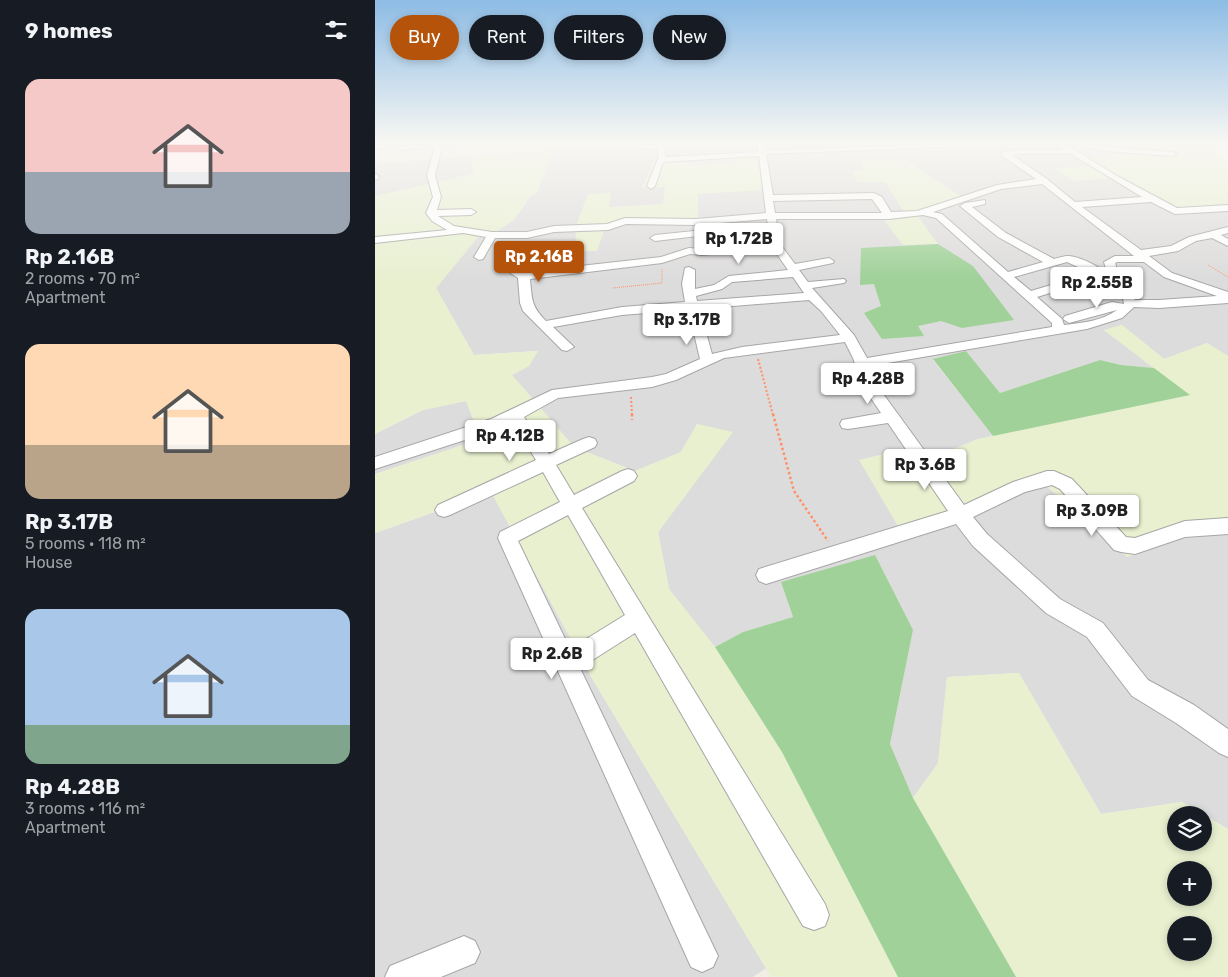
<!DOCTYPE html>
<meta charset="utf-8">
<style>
:root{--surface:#171b24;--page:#242831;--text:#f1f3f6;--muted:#9ea1a6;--accent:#b45309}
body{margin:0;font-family:Rubik,sans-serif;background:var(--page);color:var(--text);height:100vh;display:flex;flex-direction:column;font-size:19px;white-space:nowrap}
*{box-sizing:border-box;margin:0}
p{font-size:16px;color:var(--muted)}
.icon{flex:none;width:28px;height:28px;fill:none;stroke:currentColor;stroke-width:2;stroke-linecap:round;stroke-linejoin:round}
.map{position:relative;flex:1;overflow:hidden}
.details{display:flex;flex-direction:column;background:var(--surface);width:375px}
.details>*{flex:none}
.top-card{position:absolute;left:15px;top:15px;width:475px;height:45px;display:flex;gap:10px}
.fabs{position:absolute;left:792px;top:806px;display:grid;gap:10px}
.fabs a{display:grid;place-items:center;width:45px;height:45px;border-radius:50%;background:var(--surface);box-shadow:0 2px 8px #0003;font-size:25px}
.price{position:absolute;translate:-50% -42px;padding:0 11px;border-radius:5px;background:#fff;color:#222;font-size:16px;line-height:32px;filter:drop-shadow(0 1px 2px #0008)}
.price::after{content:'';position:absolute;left:50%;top:30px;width:15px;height:11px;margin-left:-8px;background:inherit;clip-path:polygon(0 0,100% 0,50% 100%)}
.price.current{background:var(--accent);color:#fff}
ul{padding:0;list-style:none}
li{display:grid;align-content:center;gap:10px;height:265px;padding:0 25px}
li span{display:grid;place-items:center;height:155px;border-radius:15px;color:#555}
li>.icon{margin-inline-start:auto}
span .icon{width:90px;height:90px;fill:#fffc;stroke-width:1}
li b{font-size:21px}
h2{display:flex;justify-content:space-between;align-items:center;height:60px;padding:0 25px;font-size:21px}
.pill{padding:0 18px;border-radius:22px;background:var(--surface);box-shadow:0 2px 8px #0003;font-size:18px;line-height:45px}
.pill.current{background:var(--accent);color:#fff}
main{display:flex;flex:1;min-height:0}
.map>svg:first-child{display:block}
.residential{fill:#dddcdc}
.farmland{fill:#e8f0d0;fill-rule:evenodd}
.forest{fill:#9fd198}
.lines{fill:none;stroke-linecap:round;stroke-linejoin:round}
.minor-casing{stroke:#a6a6a6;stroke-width:2}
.path-far2{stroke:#ff9167;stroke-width:1;stroke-dasharray:1 1;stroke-linecap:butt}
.path-far1{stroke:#ff9167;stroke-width:2;stroke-dasharray:2 2;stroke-linecap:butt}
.path{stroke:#ff9167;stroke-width:2.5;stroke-dasharray:2.5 2.5;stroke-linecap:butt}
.minor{fill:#fff;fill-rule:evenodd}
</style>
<main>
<section class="details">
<h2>9 homes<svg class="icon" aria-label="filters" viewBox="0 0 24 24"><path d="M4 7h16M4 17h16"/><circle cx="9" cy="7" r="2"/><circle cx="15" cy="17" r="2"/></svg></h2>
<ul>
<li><span style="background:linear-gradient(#f6c9c9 60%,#9aa5b1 0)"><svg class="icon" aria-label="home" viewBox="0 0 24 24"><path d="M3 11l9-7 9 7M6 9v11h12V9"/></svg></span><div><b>Rp 2.16B</b><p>2 rooms · 70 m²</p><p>Apartment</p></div></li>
<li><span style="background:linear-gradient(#ffd9b3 65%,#b9a48a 0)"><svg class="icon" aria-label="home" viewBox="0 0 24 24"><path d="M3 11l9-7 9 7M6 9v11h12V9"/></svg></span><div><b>Rp 3.17B</b><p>5 rooms · 118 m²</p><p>House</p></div></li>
<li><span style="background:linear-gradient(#a9c7e8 75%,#7fa58c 0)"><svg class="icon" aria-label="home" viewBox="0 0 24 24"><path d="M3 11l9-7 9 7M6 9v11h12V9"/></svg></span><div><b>Rp 4.28B</b><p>3 rooms · 116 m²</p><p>Apartment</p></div></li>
</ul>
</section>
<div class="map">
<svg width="853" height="977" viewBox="0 0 853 977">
<rect width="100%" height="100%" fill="#f0eee5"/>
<path class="residential" d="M242,144H723L729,155H698L715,167L681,168L698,181L737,178L853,210V356L832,343L789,359L747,325L729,330L779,368L746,365L725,360L625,393L591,351L558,360L618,436L603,439L540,465L526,450L485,460L670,485L803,539L853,533V829L807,802L726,814L644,673L572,677L563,763L538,798L515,744L538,630L406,582L418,617L368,632L340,647L294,589L283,532L357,433L322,424L306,452L260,471L199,447L137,375L154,366L162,351L99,355L61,288L102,238L118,233L139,220L168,178L177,149Z
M95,156L99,174L0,196V164Z
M91,401L106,439L0,474V434L48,410Z
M116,492L218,680L391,968L378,977H0V533Z"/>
<path class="farmland" d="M723,144H832L842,148L841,152L853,164V210L798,214L737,178L698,181L680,168L714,167L697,155H729Z
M177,149L162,193L155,196L139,220L118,233L102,238L61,288L99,355L163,351L154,366L137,375L199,447L260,471L306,452L322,424L358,432L283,532L294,589L340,647L407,752L523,977H396L218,680L116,492L0,533V474L106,439L91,401L48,410L0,434V196L99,174L95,156Z
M381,155L389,190L323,194V222L231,225L222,251H202L200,228L213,194L236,193L234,207L288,204L290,187L267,188L278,163L314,161L317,165L356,163L355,157Z
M485,160H531L587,197L542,215L563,244L528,245L509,220L533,218L510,182H482L477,171L490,170Z
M747,325L789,359L832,343L853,356V533L803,539L752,557L670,485L527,533L484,460L527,450L540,465L603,439L814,395L729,330Z
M644,673L726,814L807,802L853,829V977H641L538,798L563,763L572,677ZM801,815H829V842H801ZM801,870H829V898H801ZM801,925H829V952H801Z"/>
<path class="forest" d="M563,244L598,266L639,320L587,328L566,321L543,326L549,336L507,339L489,313L506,306L499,284L485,285L486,248Z
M591,351L625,393L725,360L746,365L779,368L815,395L618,436L558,359Z
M500,555L538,630L515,744L538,798L641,977H523L407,752L340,647L368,632L418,617L406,582Z"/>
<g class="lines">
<defs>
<path id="minor" d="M8,144H26L28,146L78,144V146L67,147L60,175L66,197L62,210L96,209L101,212L96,215L63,216L79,226L117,232H152L179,226L232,224L250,218L321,219L391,213L384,156L288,162L280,186L276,189L272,186L284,156L282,149H266L265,147L269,145H288L291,157L383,152V144H389L391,150L597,144L594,146L391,154L398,195L499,193L507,197L516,212L542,211L622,185L661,179L627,156V152L645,150H689L681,144H690L744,177L802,208L853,205V211L800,214L776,202L707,207L766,250L796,246L814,237L853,227V233L846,235L853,239V246L837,238L821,241L803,251L774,256L797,273L853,292V303L784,308L759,307L747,318L712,329L495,366L501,384L589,505L638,482L672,471H679L697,479L751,537L760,538L810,521L853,518V534L810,537L760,554L746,552L739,550L685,489L677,485L650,492L598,517L612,534L685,599L728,623L773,680L819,705L853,729V757L844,753L801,723L757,696L712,637L671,613L598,546L581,524L391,584L384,581L381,575L384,569L573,511L513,423L473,429L467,428L465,424L467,420L506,413L487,385L478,358L470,342L349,358L301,380L277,387L183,398L149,417L174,454L208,439L214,437L220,439L222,443L220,447L181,465L199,495L247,471L253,469L259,471L262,476L259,481L207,508L450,904L454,915L450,926L439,930L428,926L260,633L205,668L343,956L338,967L327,972L316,967L123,538L125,532L185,502L168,472L75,515L69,517L63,515L60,510L63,505L161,460L137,422L93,439L0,469V457L116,419L177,390L277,377L291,374L325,359L317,325L319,322H327L329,325L337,354L367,347L465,335L446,311L434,300L247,315L178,327L199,347L192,351L187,350L148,311L145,303L143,278L129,269L131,267H139L151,272L286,257L314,248L327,249L395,241L392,219L321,225L251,224L233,230L179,232L152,238H120L108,259L104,260L99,257L111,237L88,233L0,243V237L72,230L57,221L51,213L58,197L52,175L60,147L26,150L18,144L0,150V146ZM645,154H696L767,197L700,202L672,179L637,155ZM667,184L759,256H740L729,262C732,277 749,292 749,304L737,302L690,316L688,319L694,323L742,310C727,321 707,323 689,325L687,319L662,297L730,276L732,274C724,266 702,255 691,256C687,257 682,258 679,259L631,233L597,207L610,204V200L590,203L585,206L623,237L668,262L633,272L567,214L558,212L626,189ZM497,199L507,213H400L398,201ZM548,215L561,218L677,323V327L492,358L479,335L437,288L469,283L471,281L469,279L433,282L424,270L458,263L459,261L454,258L420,264L405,244L401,219H514ZM397,247L413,270L354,276L339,285L320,289V270L314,267L310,268L307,284L310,302L247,307L171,321C156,306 157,299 155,279L287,263L315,254L327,255ZM692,262L716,273L656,291L639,277ZM742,262H769L789,277L842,296L784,300H760L743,273L740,263ZM418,277L429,293L322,301L321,296L347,289L357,282ZM193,515L250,615L195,649L143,541Z
M207,144H215L208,149L204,147Z
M696,144L798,152L802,154L798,156L730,151Z
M0,174L4,176L3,179L0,180Z
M319,231L323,232V236L280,241L275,238L280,235Z
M89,936L100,941L105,952L100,963L66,977H10L15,966Z"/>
</defs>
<use href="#minor" class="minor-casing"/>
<path class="path-far2" d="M833,265L853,277
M238,288L287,283V269"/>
<path class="path-far1" d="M383,359L398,415
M256,397L257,415"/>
<path class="path" d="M257,414V420
M398,414L419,491L453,541"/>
<use href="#minor" class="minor"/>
</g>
<linearGradient id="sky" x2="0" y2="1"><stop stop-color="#8dbce5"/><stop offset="0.51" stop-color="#f8f7f3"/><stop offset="1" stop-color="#f8f7f3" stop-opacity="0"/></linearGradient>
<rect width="853" height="280" fill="url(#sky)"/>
</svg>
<div class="fabs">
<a><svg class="icon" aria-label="layers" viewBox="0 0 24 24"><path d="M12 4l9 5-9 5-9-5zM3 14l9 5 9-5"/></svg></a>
<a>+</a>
<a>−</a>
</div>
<b class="price" style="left:364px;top:265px">Rp 1.72B</b>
<b class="price current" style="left:164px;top:283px">Rp 2.16B</b>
<b class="price" style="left:722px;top:309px">Rp 2.55B</b>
<b class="price" style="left:312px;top:346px">Rp 3.17B</b>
<b class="price" style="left:493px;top:405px">Rp 4.28B</b>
<b class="price" style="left:135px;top:462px">Rp 4.12B</b>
<b class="price" style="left:550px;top:491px">Rp 3.6B</b>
<b class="price" style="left:717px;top:537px">Rp 3.09B</b>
<b class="price" style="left:177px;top:680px">Rp 2.6B</b>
<div class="top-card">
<a class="pill current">Buy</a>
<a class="pill">Rent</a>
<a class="pill">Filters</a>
<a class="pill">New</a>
</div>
</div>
</main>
